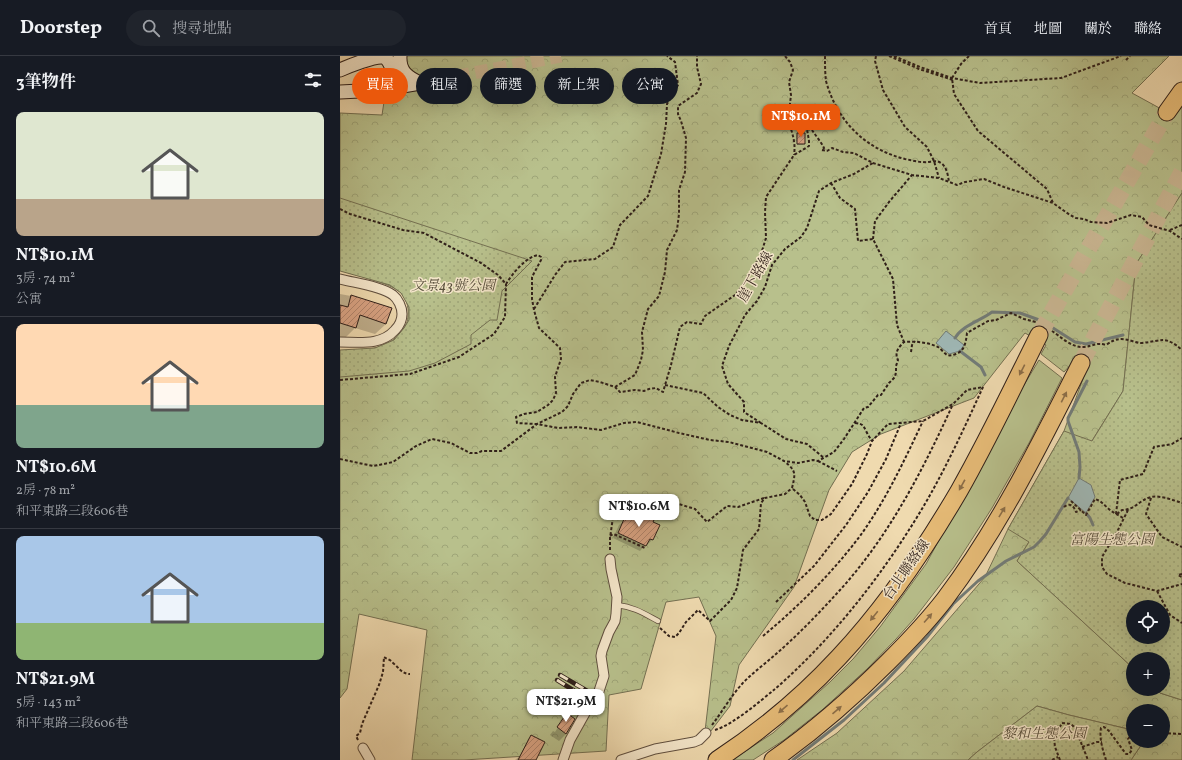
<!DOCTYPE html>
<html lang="zh-TW">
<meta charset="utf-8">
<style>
:root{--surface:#171b24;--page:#20242c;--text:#f1f3f6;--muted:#9ea1a6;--line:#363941;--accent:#ea580c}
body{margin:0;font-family:Vollkorn,"Noto Serif TC",serif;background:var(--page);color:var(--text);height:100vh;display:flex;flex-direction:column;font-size:15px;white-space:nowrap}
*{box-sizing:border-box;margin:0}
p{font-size:13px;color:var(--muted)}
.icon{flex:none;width:22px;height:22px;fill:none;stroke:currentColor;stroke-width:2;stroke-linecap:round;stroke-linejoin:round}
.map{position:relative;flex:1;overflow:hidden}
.sheet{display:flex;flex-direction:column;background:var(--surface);width:340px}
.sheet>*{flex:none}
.banner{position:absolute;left:12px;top:12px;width:380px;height:36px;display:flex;gap:8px}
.buttons{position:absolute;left:786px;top:544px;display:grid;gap:8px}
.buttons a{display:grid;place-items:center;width:44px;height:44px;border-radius:50%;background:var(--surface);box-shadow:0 4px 16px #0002;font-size:20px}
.price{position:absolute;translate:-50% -34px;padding:0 9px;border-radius:8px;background:#fff;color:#222;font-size:13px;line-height:26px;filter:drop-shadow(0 1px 2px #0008)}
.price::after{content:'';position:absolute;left:50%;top:24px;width:12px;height:9px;margin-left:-6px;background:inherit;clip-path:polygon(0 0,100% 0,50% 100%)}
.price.active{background:var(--accent);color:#fff}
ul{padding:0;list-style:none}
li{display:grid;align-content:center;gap:8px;height:212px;padding:0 16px}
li+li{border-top:1px solid var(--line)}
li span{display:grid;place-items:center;height:124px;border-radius:8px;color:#555}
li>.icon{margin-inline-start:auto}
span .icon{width:72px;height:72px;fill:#fffc;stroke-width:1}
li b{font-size:17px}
h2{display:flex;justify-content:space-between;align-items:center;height:48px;padding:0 16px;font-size:17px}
.pill{padding:0 14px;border-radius:18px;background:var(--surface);box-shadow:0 4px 16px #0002;font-size:14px;line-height:36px}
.pill.active{background:var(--accent);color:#fff}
header{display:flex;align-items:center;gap:24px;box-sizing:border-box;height:56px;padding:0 20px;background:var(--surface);border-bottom:1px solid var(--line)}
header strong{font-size:19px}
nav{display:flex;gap:22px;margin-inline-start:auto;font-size:14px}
.search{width:280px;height:36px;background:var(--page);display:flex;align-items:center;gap:10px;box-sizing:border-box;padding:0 14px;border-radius:22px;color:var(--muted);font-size:15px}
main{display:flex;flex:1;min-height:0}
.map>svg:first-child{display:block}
.grass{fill:#b8c08c;stroke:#747052}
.forest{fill:url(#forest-crowns);stroke:#747052}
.park{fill:url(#park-dots);stroke:#747052;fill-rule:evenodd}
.water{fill:#9fb8b6;stroke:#727b77}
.shadow{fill:#0003}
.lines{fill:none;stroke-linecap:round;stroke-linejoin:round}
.stream{stroke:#727b77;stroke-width:3}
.building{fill:url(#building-hatch);stroke:#2f1f19}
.secondary-tunnel{stroke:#c9b591;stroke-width:13;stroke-dasharray:13 6;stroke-linecap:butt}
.motorway-tunnel{stroke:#c9b591;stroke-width:17;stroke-dasharray:17 8;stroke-linecap:butt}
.service-casing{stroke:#5f4e3e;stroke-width:6}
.minor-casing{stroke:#5f4e3e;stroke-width:11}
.secondary-casing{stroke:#2f1f19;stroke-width:15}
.motorway-casing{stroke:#2f1f19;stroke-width:19}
.path{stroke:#2f1f19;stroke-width:2;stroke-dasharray:3 2;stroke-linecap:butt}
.service{stroke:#f5e7cb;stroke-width:4.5}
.minor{stroke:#f5e7cb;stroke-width:9}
.secondary{stroke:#f5e7cb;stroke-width:13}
.motorway{stroke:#e8bd78;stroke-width:17}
.rail-casing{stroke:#2f1f19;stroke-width:4.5}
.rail{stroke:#f5e7cb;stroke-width:3;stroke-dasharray:9;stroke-linecap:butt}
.minor-bridge-casing{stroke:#5f4e3e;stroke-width:11;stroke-linecap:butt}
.minor-bridge{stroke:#f5e7cb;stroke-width:9}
.oneway{fill:#8c6e48}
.labels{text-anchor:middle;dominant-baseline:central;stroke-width:3;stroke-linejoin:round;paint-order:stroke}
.street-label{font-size:14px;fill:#2f1f19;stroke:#f5e7cb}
.park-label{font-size:14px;font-style:italic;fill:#584f3c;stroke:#f5e7cb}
</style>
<header>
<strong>Doorstep</strong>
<div class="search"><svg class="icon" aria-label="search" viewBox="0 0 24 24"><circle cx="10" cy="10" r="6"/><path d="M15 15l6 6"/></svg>搜尋地點</div>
<nav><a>首頁</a><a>地圖</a><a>關於</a><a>聯絡</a></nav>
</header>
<main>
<section class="sheet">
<h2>3筆物件<svg class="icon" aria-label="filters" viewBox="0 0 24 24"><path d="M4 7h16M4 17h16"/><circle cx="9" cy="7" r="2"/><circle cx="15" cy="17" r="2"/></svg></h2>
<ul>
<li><span style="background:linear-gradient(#dfe7d0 70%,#b9a48a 0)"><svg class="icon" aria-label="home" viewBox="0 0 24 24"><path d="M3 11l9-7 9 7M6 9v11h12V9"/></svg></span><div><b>NT$10.1M</b><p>3房 · 74 m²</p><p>公寓</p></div></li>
<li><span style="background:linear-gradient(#ffd9b3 65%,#7fa58c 0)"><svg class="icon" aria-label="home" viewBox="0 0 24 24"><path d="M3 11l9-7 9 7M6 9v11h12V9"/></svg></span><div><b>NT$10.6M</b><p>2房 · 78 m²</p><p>和平東路三段606巷</p></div></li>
<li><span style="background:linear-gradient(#a9c7e8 70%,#8fb573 0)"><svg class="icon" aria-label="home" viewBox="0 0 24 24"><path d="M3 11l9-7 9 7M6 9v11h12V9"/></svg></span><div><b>NT$21.9M</b><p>5房 · 143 m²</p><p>和平東路三段606巷</p></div></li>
</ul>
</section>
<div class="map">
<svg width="842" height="704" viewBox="0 0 842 704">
<defs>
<pattern id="forest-crowns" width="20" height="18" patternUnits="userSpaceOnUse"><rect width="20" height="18" fill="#b8c08c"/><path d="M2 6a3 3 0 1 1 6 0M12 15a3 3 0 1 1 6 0" fill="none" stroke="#9ea578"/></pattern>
<pattern id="park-dots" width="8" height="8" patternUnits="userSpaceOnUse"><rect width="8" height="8" fill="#b8c08c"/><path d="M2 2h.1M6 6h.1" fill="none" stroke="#9ea578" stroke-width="1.8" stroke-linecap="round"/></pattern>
<pattern id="building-hatch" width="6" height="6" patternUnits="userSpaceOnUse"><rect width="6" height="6" fill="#d8a282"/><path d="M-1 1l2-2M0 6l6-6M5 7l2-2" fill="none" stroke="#b0836a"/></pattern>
</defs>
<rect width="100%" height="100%" fill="#efdaaf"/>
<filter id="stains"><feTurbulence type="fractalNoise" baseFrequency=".005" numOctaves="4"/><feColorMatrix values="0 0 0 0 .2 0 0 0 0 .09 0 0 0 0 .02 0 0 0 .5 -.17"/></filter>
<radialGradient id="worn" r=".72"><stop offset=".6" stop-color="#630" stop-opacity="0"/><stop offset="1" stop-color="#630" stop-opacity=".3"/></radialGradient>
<path class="grass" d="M699,304L722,322L689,387L652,452L614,511L574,563L556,583L527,613L482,654L444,684L413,704H392L433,677L490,626L513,603L540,571L586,508L678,339Z"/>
<path class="forest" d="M51,0H829L792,37L834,60L842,49V137L796,208L783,335L677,505L793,612V633H816L820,637L842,644V704H791L804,685H823V655H793V672L788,673L729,659L697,650L637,696L628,704H457L497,677L564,615L645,521L668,473L724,375L748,309L734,305L724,316L701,298L706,289L685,277L634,342L541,378L512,396L489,434L454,531L399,609L390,650L364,684L376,580L359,541L326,546L301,633L269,639L266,695L124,704H72L87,574L19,558L7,633L0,642V295C24,293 45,296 62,275C66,270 68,265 68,259C69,251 66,241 60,236C50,227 15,219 0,214V57L42,59Z"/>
<path class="park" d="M842,137V644L820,637L816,633H823V603H793V612L677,505L689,486L668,473L724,375L752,385L783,335L796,208ZM793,551H823V581H793Z
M0,142L192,205L162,235L157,264H150L131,279V288L95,307L69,315L0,321V294L35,292L54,284L64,272L69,264V251L61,237L50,229L0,215Z
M697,650L729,659L788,673L793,672V685H804L791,704H628L637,696Z"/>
<path class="water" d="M606,275L624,289L620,295L609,298L596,287Z
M739,422L751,429L755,441L746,457L728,442Z"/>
<path class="shadow" d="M458,78H464V88L463,89H457L456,80Z
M0,238L11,240L46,268L35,278L15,272L5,282L0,281Z
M291,454L312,484L307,489L306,488L300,495L273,482L279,469L283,466L286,460Z
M227,659L226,678L219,685L210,679L213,675L215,676L222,665H220Z
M191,680L195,704H175L180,700L188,683Z"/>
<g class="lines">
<path class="stream" d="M615,282C623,269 640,265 652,256L680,257L702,265L735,286L746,288L783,279
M620,295L641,311L645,319
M739,422L740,411L739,396L728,365V362L747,325
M746,457L750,462L753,469
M453,704L504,664L544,627L587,581L613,548L638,525L666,505L694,491L700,485L706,478L728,442"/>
</g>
<path class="building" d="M457,77H465V88H457Z
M11,239L52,252L46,268L20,259L16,272L0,267V249L8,251Z
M291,453L314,464L313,466L320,469L313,484L310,483L306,490L278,477L284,463L286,464Z
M227,657L235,663L226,678L217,671Z
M191,679L205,686L196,704H178Z"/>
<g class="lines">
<path class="secondary-tunnel" d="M98,24L221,0"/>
<path class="motorway-tunnel" d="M699,279L827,56
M741,307L842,116"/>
<defs>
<path id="service" d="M277,549C294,551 303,557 318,565"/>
<path id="minor" d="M0,223C15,227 41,230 53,239C58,243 62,251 62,258C62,264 59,270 55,274C41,290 19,286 0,286
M259,635L264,620L261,600L262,595L269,576L275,565L276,558L277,541L271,513L270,503
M23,692L30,704
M223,704L230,684L249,650
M281,704L315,693L354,686L359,684L366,677"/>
<path id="secondary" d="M60,0C59,15 67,21 80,27
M0,14C9,10 34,0 43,1C47,2 49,6 51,10C54,20 46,28 39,34
M0,36L39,34L98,24"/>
<path id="motorway" d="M827,56L842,35
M377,704C421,675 463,640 499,601C545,552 585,493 619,435C648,384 673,331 699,279
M433,704C474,675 512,642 548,606C568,586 588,565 605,543C660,470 700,388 741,307"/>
</defs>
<use href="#service" class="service-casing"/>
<use href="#minor" class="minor-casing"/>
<use href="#secondary" class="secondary-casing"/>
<use href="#motorway" class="motorway-casing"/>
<path class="path" d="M485,0C485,8 485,17 486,25C497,65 525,93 565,103C571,104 577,106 583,106C590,107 595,103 601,107C607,111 608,120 609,126
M536,0L535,5L543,34L565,71L587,91L594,105L599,122
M549,0L579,13L613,24
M554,0L580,11L612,22L640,27L721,22L781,0
M629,0L621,8L612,22L614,38L638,75L707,133L713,147
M786,4L790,0
M448,64C452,76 456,86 454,99
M441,71H451
M467,73L472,74C476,80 481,86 484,92L482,94
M482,94L487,95L492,92L503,96L514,97L533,107L572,119L599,122L617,129L625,126L644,123L664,131L713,147L730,159L736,162L744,163L751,166L767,167L791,159L802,161L809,169L830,175L842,183
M491,127L500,142L515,153L518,185L533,183L553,223L557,269L564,286
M0,153L10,158L63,174L84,177L141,207L158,219L166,228C172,218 186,201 198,199L201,201V204L192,221V243L194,254L199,272L220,292L221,303L215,321L216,337L213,344L208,349L197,356L184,358L176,361L177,367L197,368L218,372L237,371L261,374L284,367L297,366L339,377L370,384L389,386L427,396L444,405L458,407L473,404L478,405L494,396L504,383L524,352L528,351L538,339H541L549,327L555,321L556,316V310L558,304C554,296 559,291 564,286C575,285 587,286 598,291C601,293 604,297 607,299C610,300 613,299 616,298C625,295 626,285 627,277L648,265L656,264L671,257L684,263L696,266
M830,174L842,169
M533,183L535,165L549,146L572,119
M194,253L215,219L225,206L255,203L273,191L280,169L308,140L321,98L326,68L327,48L338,29L335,6L327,0
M712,275C721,281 732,292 744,291C753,290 757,286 766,289C776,282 781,282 792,285C795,286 798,287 802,287C822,285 825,279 842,294
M571,296L572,289L575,285
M0,324L70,318L119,301L154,278L165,261L166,228
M325,329L363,337L378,351L390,359L402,364L421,367L446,383L467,388L484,402
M275,331L295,319L301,304L303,294L302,276L308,253L319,240L325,216L327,194L337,174L339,158V134L345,116L346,82L341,65L338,58V50L357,37L361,28L357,11V0
M421,367L404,356V346L388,328L382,310L389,290L405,259L417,245L425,231L432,209L445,193L461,181L467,172L479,135L491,127L514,118L533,107
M515,367C523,368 523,369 526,375C528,379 530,382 532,385
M0,403L33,410L39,409L53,406L76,390L92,383L111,387L130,397H137L142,395H161L197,368L222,356L228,350L233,338L241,327L250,324L260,326L275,331L280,336L295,334L304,335L309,333L316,332L323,336L331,309L340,271L347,266L361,268L365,260L395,239L407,223L421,198L426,182L425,156L426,141L454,99L469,90V85L467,73L460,67L448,64L451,39L449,26L453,14L450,6L445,0
M478,405L497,415
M453,433L460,439L465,446L470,460L475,464H482L491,458L512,428L527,398L532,385L548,368L583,365L613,348L627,334L643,331
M811,442L806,458L822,481L842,491
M731,445L746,459L755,443L760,445L771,455L783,462
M724,451C730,446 734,450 736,456L741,454
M788,454L777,476L762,501V511L767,518L785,527L817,535L842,528
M776,458L780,424L803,418L814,391L832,388L842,382
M777,458L782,454C795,454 799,444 811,441C820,439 833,444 842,447
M270,480L273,478L276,479L305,492
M270,494V482L274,454L297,441L329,445L355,453L367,466L387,450L398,451L424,442
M842,518L838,519L842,521
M817,535L830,559L842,567
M436,546L474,510L506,469L528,436L546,403L561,367
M320,572L329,580L335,581L339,577L346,566L358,554L370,565L391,544L397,532L403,494L419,473L421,447L425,442L445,438L452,432C455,419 457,415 445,406
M423,580C459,550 492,517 520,480C546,444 564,405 583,365
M372,669C382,656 391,640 402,628C412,617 425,608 436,598C459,578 480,556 500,534C549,480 583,414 613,348
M375,674C394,668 419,646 435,633C489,586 536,527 574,466C601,423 622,377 643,331
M823,677L842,678
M18,684L16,680L20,677L22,668L39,629L43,616L44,601C47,603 51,604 53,607C59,612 62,618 70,618
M742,691L757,686H762
M712,704L718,701
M720,704L715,691L714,682L722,667L731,668L735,672L748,704
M766,704C763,695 759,682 761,672L764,671L769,675L786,698H789L792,694L788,683L791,679H793"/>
<use href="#service" class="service"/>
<use href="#minor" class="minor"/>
<use href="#secondary" class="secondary"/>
<use href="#motorway" class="motorway"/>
<defs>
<path id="rail" d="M220,619L261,643
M217,624L257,649"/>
</defs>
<use href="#rail" class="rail-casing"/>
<use href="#rail" class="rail"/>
<defs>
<path id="minor-bridge" d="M249,650L259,635"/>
</defs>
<use href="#minor-bridge" class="minor-bridge-casing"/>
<use href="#minor-bridge" class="minor-bridge"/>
</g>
<defs><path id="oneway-solid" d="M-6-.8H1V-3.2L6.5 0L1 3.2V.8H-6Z"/></defs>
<g class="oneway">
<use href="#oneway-solid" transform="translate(682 314) rotate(117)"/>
<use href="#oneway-solid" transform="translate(724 341) rotate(-63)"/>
<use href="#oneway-solid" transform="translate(622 429) rotate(119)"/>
<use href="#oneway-solid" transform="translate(662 456) rotate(-59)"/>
<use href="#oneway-solid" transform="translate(534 560) rotate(129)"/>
<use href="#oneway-solid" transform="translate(588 562) rotate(-49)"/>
<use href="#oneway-solid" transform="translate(443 653) rotate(139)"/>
<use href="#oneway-solid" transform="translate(497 654) rotate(-41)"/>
</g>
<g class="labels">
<g class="street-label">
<text transform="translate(416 221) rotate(-60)">崖下路線</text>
<text transform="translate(567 514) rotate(-55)">台北聯絡線</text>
</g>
<g class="park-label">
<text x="113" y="230">文景43號公園</text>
<text x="772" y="484">富陽生態公園</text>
<text x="704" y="678">黎和生態公園</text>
</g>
</g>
<rect width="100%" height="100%" filter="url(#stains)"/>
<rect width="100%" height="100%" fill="url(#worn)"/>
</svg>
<div class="buttons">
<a><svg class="icon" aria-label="locate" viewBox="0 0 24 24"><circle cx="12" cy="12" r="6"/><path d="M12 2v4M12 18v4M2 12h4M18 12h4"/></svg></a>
<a>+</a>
<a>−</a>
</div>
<b class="price active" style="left:461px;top:82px">NT$10.1M</b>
<b class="price" style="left:299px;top:472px">NT$10.6M</b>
<b class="price" style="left:226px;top:667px">NT$21.9M</b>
<div class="banner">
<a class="pill active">買屋</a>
<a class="pill">租屋</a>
<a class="pill">篩選</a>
<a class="pill">新上架</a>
<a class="pill">公寓</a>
</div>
</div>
</main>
